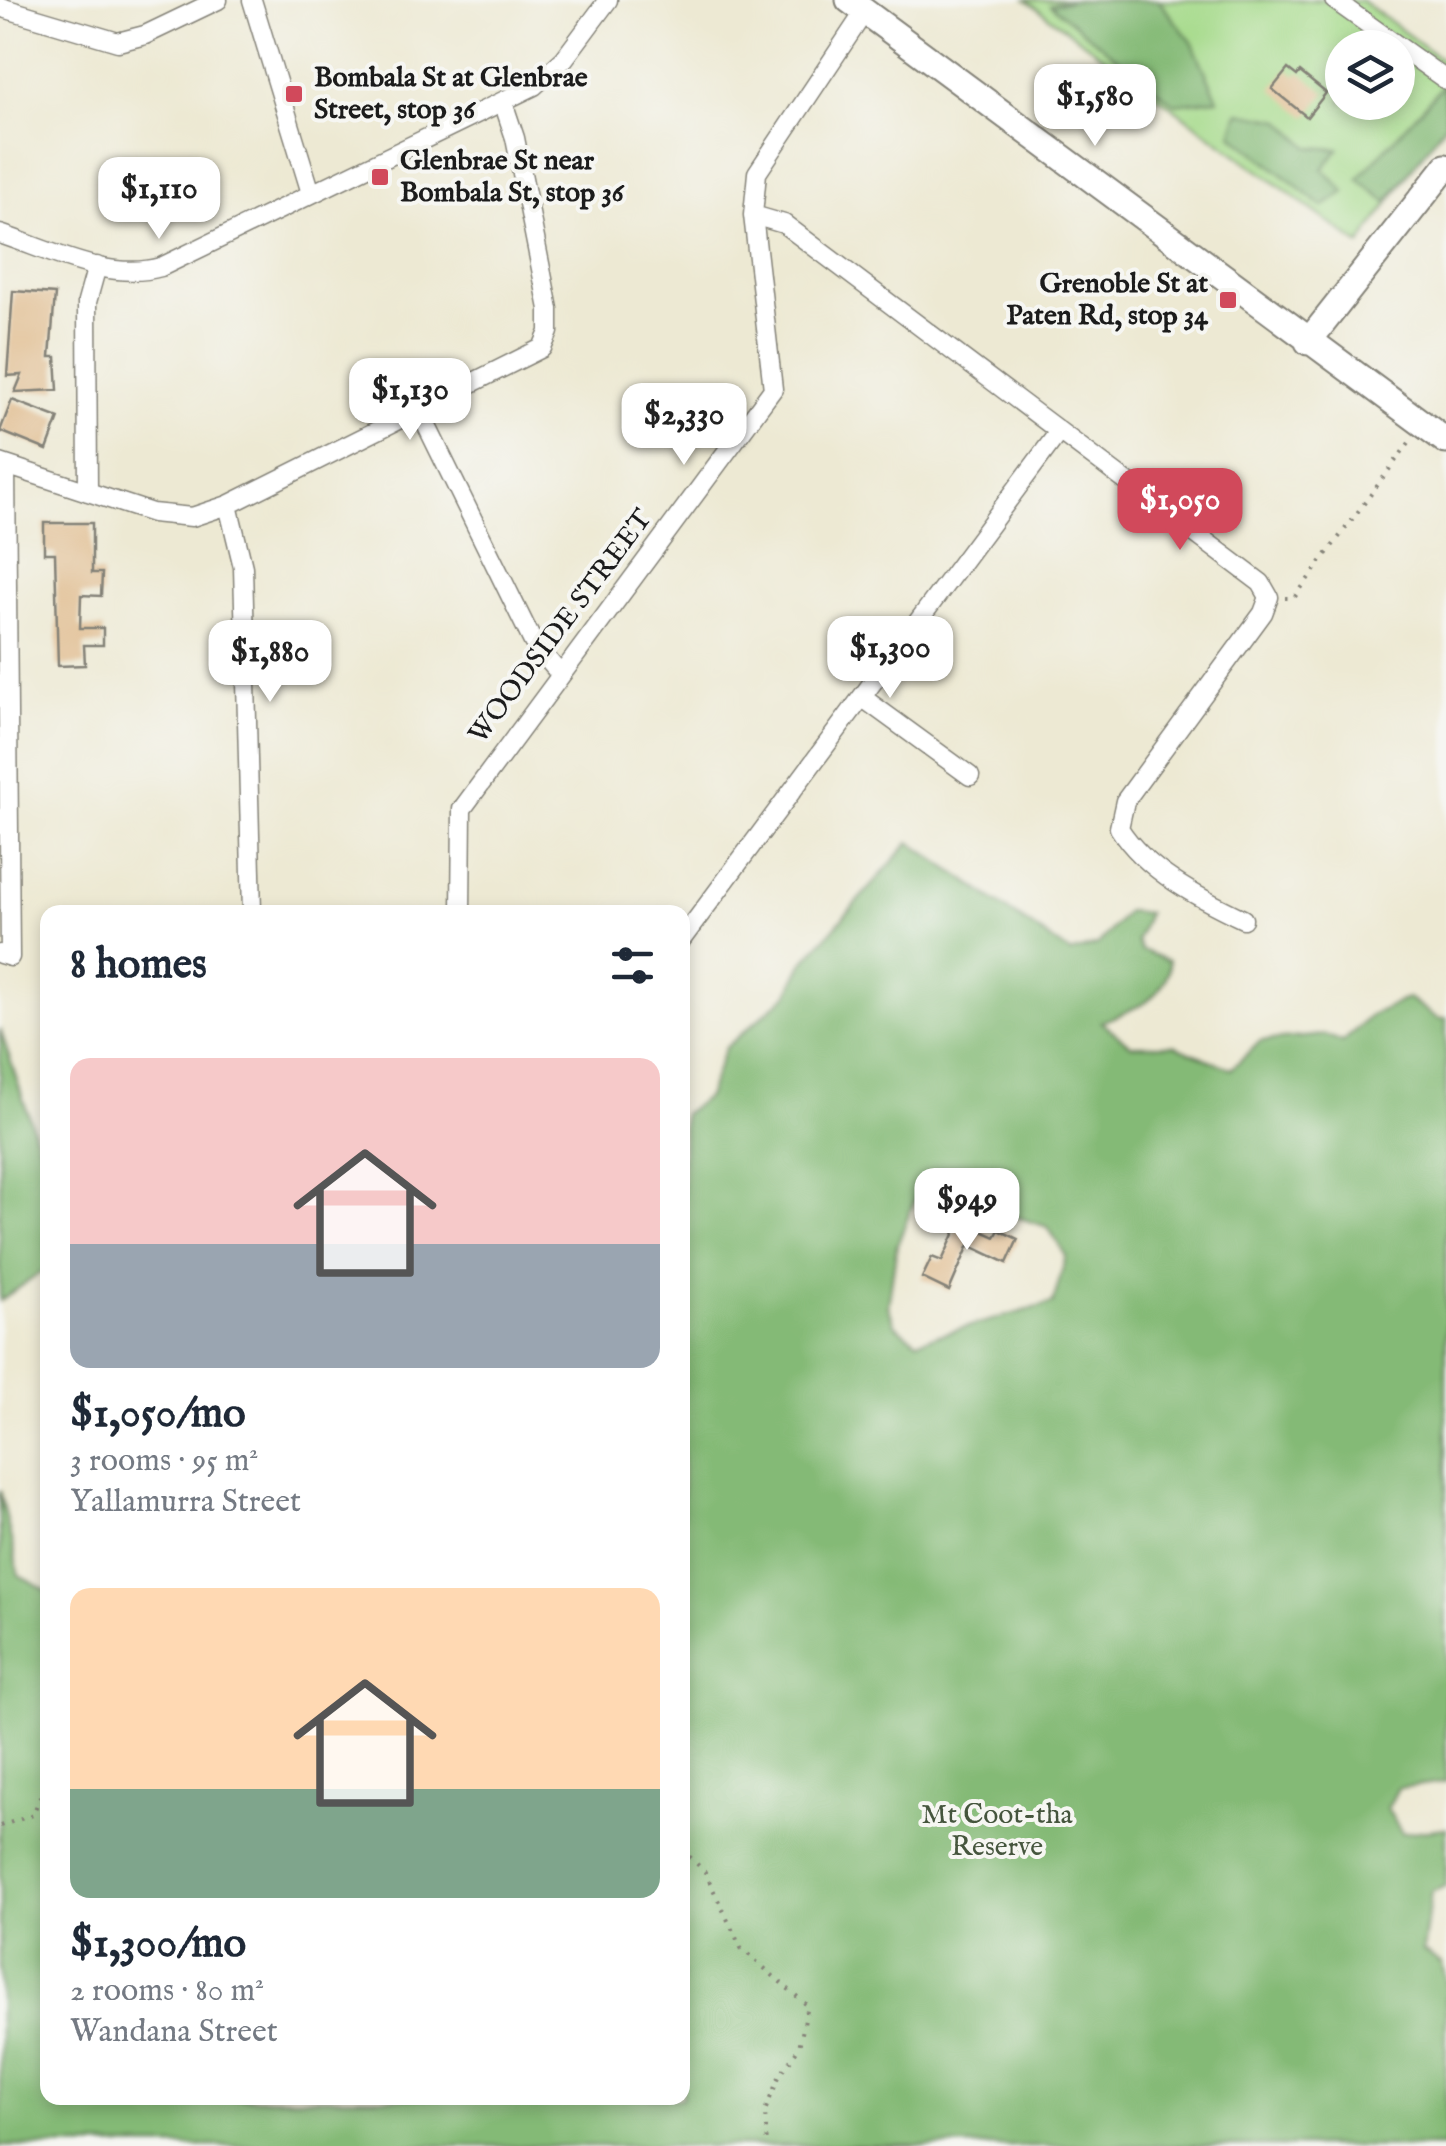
<!DOCTYPE html>
<meta charset="utf-8">
<style>
:root{--surface:#fff;--page:#f2f2f3;--text:#1f2937;--muted:#747a83;--accent:#d1495b}
body{margin:0;font-family:"IM FELL English",serif;background:var(--page);color:var(--text);height:100vh;display:flex;flex-direction:column;font-size:38px;white-space:nowrap}
*{box-sizing:border-box;margin:0}
p{font-size:32px;color:var(--muted)}
.icon{flex:none;width:55px;height:55px;fill:none;stroke:currentColor;stroke-width:2;stroke-linecap:round;stroke-linejoin:round}
.map{position:relative;flex:1;overflow:hidden}
.side{position:absolute;left:40px;top:905px;width:650px;height:1200px;display:flex;flex-direction:column;background:var(--surface);border-radius:20px;box-shadow:0 5px 15px #0003}
.side>*{flex:none}
.tools{position:absolute;left:1325px;top:30px;display:grid;gap:20px}
.tools a{display:grid;place-items:center;width:90px;height:90px;border-radius:50%;background:var(--surface);box-shadow:0 5px 15px #0003;font-size:50px}
.price{position:absolute;translate:-50% -85px;padding:0 22px;border-radius:20px;background:#fff;color:#222;font-size:32px;line-height:65px;filter:drop-shadow(0 2px 5px #0008)}
.price::after{content:'';position:absolute;left:50%;top:60px;width:30px;height:22px;margin-left:-15px;background:inherit;clip-path:polygon(0 0,100% 0,50% 100%)}
.price.on{background:var(--accent);color:#fff}
ul{padding:0;list-style:none}
li{display:grid;align-content:center;gap:20px;height:530px;padding:0 30px}
li span{display:grid;place-items:center;height:310px;border-radius:20px;color:#555}
li>.icon{margin-inline-start:auto}
span .icon{width:180px;height:180px;fill:#fffc;stroke-width:1}
li b{font-size:42px}
h2{display:flex;justify-content:space-between;align-items:center;height:120px;padding:0 30px;font-size:42px}
.map>svg:first-child{display:block}
.green{fill:#a5da8a;stroke:#607b53;stroke-width:2.5;fill-rule:evenodd}
.forest{fill:#84ba76;stroke:#506b49;stroke-width:2.5;fill-rule:evenodd}
.building{fill:#e0bb8d}
.lines{fill:none;stroke-linecap:round;stroke-linejoin:round}
.street-casing{stroke:#848278;stroke-width:21}
.secondary-casing{stroke:#848278;stroke-width:29}
.path{stroke:#848278;stroke-width:4;stroke-dasharray:2.5 8;stroke-linecap:butt}
.street{stroke:#fff;stroke-width:18}
.secondary{stroke:#fff;stroke-width:25}
.poi-dot{fill:#d1495b;stroke:#f6f6f2;stroke-width:4}
.labels{text-anchor:middle;dominant-baseline:central;stroke-width:8;stroke-linejoin:round;paint-order:stroke}
.poi-label{font-size:28px;font-weight:bold;fill:#1c1c1c;stroke:#f6f6f2;text-anchor:start}
.street-label{font-size:28px;fill:#1c1c1c;stroke:#f6f6f2}
.park-label{font-size:28px;fill:#45553d;stroke:#f6f6f2}
</style>
<div class="map">
<svg width="1446" height="2146" viewBox="0 0 1446 2146">
<rect width="100%" height="100%" fill="#f6f6f2"/>
<filter id="ink" filterUnits="userSpaceOnUse"><feTurbulence type="fractalNoise" baseFrequency=".01" numOctaves="2"/><feDisplacementMap in="SourceGraphic" scale="20" xChannelSelector="R" yChannelSelector="G"/><feConvolveMatrix kernelMatrix="1 2 1 2 8 2 1 2 1" color-interpolation-filters="sRGB"/></filter>
<filter id="wash" filterUnits="userSpaceOnUse"><feTurbulence type="fractalNoise" baseFrequency=".0048" numOctaves="4" result="noise"/><feDisplacementMap in="SourceGraphic" scale="40" xChannelSelector="R" yChannelSelector="G"/><feGaussianBlur stdDeviation="2.25" result="paint"/><feColorMatrix in="noise" values="0 0 0 0 0 0 0 0 0 0 0 0 0 0 0 0 0 1.4 0 .05"/><feComposite in="paint" operator="in"/></filter>
<g filter="url(#wash)">
<rect width="100%" height="100%" fill="#ede9d3"/>
<path class="green" d="M1026,0H1361L1446,63V119L1360,245ZM1342,48H1398V102H1342Z"/>
<path class="forest" d="M1072,0H1158L1192,42L1218,99L1175,104L1050,5Z
M1443,85L1446,123L1387,202L1358,179Z
M1239,112L1281,120L1309,147L1339,149L1323,169L1345,192L1323,207L1232,134Z
M910,842L1070,953L1098,945L1127,911L1148,913L1137,940L1141,950L1169,961C1169,999 1130,1011 1101,1022L1131,1045H1174L1231,1069L1261,1041L1325,1035L1343,1042L1371,1015L1408,998L1438,1019L1446,1018V1782L1398,1788L1387,1809L1402,1833L1446,1828V1886L1431,1892L1423,1951L1442,1964L1446,1983V2146H0V1490L19,1575L47,1591L48,2098H682L683,1114L707,1097L725,1048L788,994L803,963ZM938,1176L998,1211L1048,1227L1066,1256L1053,1303L917,1341L895,1325L888,1306L897,1245L916,1197Z
M0,1029L47,1171V1268L0,1301Z"/>
<g id="blocks">
<path class="building" d="M1288,69L1297,76L1300,72L1326,93L1307,117L1272,89Z
M13,291L55,294L50,357H56L58,390L15,392L22,375L7,376Z
M12,400L59,418L47,450L0,431Z
M44,523H92V573H102L101,596L81,595L80,628H103V645H84L85,665L58,666L55,553H44Z
M960,1221L995,1237L999,1230L1018,1239L1007,1263L969,1245L949,1291L922,1278L932,1257L942,1261Z"/>
</g>
</g>
<g filter="url(#ink)">
<use href="#blocks" fill-opacity="0" stroke="#848278" stroke-width="2.5"/>
<g class="lines">
<defs>
<path id="street" d="M252,0L311,193
M1334,0L1446,80
M0,7L118,42L145,35L218,0
M753,215L784,224L1261,583L1269,597L1263,613L1125,801L1119,828C1146,871 1199,898 1243,919
M0,234C49,250 109,282 161,267L534,86L564,59L608,0
M420,412L533,642L559,673
M0,463L152,513L192,517L228,505L542,348L549,332V309L515,138L503,102
M88,492L87,302L97,266
M228,505L243,567L252,912
M863,698L970,776
M461,912L462,809L773,389L753,215L757,173L865,11
M682,939L1058,433
M0,954L10,957L6,465"/>
<path id="secondary" d="M849,0L1446,441
M1308,342L1446,167"/>
</defs>
<use href="#street" class="street-casing"/>
<use href="#secondary" class="secondary-casing"/>
<path class="path" d="M1285,598H1294L1411,440
M0,1826L33,1815L48,1775
M682,1849L705,1872L741,1948L808,2006L799,2047L778,2079L765,2111L767,2146"/>
<use href="#street" class="street"/>
<use href="#secondary" class="secondary"/>
</g>
</g>
<g class="poi-dot">
<rect x="284" y="84" width="20" height="20" rx="5"/>
<rect x="370" y="167" width="20" height="20" rx="5"/>
<rect x="1218" y="290" width="20" height="20" rx="5"/>
</g>
<g class="labels">
<g class="poi-label">
<text x="314" y="78">Bombala St at Glenbrae<tspan x="314" dy="32">Street, stop 36</tspan></text>
<text x="400" y="161">Glenbrae St near<tspan x="400" dy="32">Bombala St, stop 36</tspan></text>
<text x="1208" y="284" text-anchor="end">Grenoble St at<tspan x="1208" dy="32">Paten Rd, stop 34</tspan></text>
</g>
<g class="street-label">
<text transform="translate(561 627) rotate(-53)">WOODSIDE STREET</text>
</g>
<g class="park-label">
<text x="997" y="1815">Mt Coot-tha<tspan x="997" dy="32">Reserve</tspan></text>
</g>
</g>
</svg>
<div class="tools">
<a><svg class="icon" aria-label="layers" viewBox="0 0 24 24"><path d="M12 4l9 5-9 5-9-5zM3 14l9 5 9-5"/></svg></a>
</div>
<b class="price" style="left:1095px;top:149px">$1,580</b>
<b class="price" style="left:159px;top:242px">$1,110</b>
<b class="price" style="left:410px;top:443px">$1,130</b>
<b class="price" style="left:684px;top:468px">$2,330</b>
<b class="price on" style="left:1180px;top:553px">$1,050</b>
<b class="price" style="left:890px;top:701px">$1,300</b>
<b class="price" style="left:270px;top:705px">$1,880</b>
<b class="price" style="left:967px;top:1253px">$949</b>
<section class="side">
<h2>8 homes<svg class="icon" aria-label="filters" viewBox="0 0 24 24"><path d="M4 7h16M4 17h16"/><circle cx="9" cy="7" r="2"/><circle cx="15" cy="17" r="2"/></svg></h2>
<ul>
<li><span style="background:linear-gradient(#f6c9c9 60%,#9aa5b1 0)"><svg class="icon" aria-label="home" viewBox="0 0 24 24"><path d="M3 11l9-7 9 7M6 9v11h12V9"/></svg></span><div><b>$1,050/mo</b><p>3 rooms · 95 m²</p><p>Yallamurra Street</p></div></li>
<li><span style="background:linear-gradient(#ffd9b3 65%,#7fa58c 0)"><svg class="icon" aria-label="home" viewBox="0 0 24 24"><path d="M3 11l9-7 9 7M6 9v11h12V9"/></svg></span><div><b>$1,300/mo</b><p>2 rooms · 80 m²</p><p>Wandana Street</p></div></li>
</ul>
</section>
</div>
